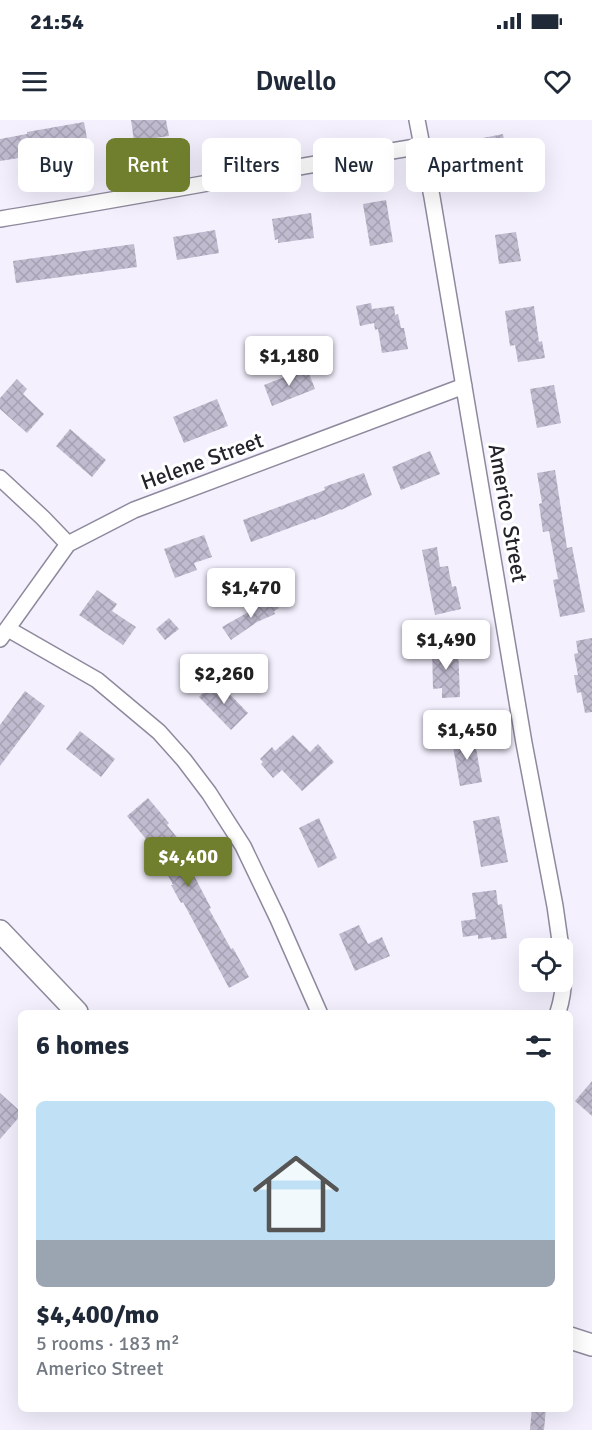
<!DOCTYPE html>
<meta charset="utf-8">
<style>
:root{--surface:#fff;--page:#f6f6f7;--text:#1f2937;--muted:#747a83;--line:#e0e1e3;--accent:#6f7f2e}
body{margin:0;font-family:Signika,sans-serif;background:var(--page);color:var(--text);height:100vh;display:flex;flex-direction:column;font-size:22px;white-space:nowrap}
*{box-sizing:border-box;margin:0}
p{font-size:20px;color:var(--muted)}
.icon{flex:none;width:33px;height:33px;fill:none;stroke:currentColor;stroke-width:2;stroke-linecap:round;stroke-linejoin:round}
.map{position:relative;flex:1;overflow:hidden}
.drawer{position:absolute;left:18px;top:890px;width:555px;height:402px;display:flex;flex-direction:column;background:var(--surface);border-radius:9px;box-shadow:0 6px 24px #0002}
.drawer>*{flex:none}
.top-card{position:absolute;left:18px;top:18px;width:556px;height:54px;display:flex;gap:12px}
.tools{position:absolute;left:519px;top:818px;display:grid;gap:12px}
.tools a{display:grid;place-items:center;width:54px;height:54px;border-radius:9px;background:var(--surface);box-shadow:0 6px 24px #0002;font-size:30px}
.price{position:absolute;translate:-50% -51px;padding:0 14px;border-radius:6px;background:#fff;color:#222;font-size:20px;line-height:39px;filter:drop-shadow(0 2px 3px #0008)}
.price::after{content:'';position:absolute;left:50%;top:36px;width:18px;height:14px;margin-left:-9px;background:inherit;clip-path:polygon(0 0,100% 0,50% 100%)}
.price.selected{background:var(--accent);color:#fff}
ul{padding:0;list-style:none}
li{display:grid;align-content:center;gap:12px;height:318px;padding:0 18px}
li+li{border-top:2px solid var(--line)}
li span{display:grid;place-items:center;height:186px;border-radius:9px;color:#555}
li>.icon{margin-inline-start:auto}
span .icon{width:108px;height:108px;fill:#fffc;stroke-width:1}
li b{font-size:26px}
h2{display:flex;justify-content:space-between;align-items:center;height:72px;padding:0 18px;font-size:26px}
.tag{padding:0 21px;border-radius:9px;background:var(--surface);box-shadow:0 6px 24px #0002;font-size:21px;line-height:54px}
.tag.selected{background:var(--accent);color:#fff}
.status{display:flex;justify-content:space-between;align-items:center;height:42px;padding:0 30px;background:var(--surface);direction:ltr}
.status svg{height:16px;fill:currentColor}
header{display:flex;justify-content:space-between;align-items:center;height:78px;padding:0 18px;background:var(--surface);font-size:27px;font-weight:600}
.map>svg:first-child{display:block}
.building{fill:url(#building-cross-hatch)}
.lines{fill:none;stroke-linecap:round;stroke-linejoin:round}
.minor-casing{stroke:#8f899d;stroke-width:18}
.secondary-casing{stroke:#8f899d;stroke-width:24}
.minor{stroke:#fff;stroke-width:15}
.secondary{stroke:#fff;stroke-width:21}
.labels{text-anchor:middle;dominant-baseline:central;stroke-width:6;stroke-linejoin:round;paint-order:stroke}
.street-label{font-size:22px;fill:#24222a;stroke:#fff}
</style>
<div class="status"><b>21:54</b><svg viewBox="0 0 49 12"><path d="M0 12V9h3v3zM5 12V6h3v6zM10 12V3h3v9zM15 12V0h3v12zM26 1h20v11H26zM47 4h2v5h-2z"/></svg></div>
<header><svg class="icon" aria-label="menu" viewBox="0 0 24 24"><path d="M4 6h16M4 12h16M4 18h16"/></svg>Dwello<svg class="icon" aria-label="heart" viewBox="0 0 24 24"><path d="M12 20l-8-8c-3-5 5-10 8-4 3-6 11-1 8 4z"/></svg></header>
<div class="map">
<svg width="592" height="1310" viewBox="0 0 592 1310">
<defs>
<pattern id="building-cross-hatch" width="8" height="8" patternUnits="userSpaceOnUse" patternTransform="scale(1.5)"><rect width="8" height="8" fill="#c1bbd0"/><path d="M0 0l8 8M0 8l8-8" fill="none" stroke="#a6a0b3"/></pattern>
</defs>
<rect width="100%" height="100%" fill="#f4f0fe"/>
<path class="building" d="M131,0H166L169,16L134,21Z
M84,2L88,24L73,27L74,32L32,39L31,36L0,41V19L27,14V12Z
M503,14L511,59L486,63L478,19Z
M386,80L393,122L370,126L363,84Z
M311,93L314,118L278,123V119L275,120L272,99Z
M215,110L219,133L177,140L173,117Z
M516,112L521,141L499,144L495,115Z
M134,124L137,147L16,163L13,141Z
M371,183L372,189L394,186L395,195L398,194L401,208H404L408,229L382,233L378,209L375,210L374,203L360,206L356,186Z
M534,186L539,222L542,221L545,238L518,242L515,225L510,226L505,191Z
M307,248L315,269L272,286L264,265Z
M17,259L27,269L23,274L44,294L27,313L0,289V278Z
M554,265L561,303L537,308L530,269Z
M217,279L228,306L184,323L173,297Z
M70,309L106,340L92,357L56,326Z
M430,331L440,354L401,370L392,347Z
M555,350L567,428L572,427L585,492L560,497L553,460L558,459L549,411L543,412L539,384L542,383L537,353Z
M364,353L372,375L341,390V389L314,400V399L251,422L243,400L325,370L324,367Z
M204,415L212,437L194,443L197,450L175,458L164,429Z
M437,427L440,447L448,446L452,467L456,466L461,489L435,495L422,430Z
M97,470L117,484L112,491L136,507L123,525L79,495Z
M273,478L279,488L274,491L275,494L257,502L231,520L222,507Z
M169,498L179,509L165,520L156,509Z
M592,518V592L585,593L581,572L577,573L574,555H578L574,534L578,533L576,521Z
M458,527L460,577L442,578V568L433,569L432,528Z
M216,560L248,593L231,610L199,577Z
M25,571L45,586L0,646V605Z
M80,611L115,639L101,657L66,629Z
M293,615L310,632L318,624L334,642L302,671L282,650L273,658L261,644L263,642L260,639L272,627L275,631Z
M474,617L482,662L460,666L452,621Z
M148,678L169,703L167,705L187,730L190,729L199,746L191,750L211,788L209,789L231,829L233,828L249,857L229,868L183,782L181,783L171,765H173L162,744L165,742L127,696Z
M499,696L508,742L481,747L473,701Z
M319,698L337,738L318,748L299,708Z
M496,770L498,785L502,784L507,818L491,820V817L478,819V815L463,817L461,801L476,799L472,773Z
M359,805L368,824L382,817L390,836L355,851L339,814Z
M592,961V996L575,981Z
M0,973L21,992V995L0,1019Z
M532,1288H546L544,1310H530Z"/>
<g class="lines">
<defs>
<path id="minor" d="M417,0L432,77L524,623L555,786L561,828
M0,99C141,76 281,49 422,26
M0,358L43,398L68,424
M8,509L97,560L159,612L184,640L209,673L243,726L278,799L319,892
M0,519L68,424L134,390L464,266
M558,892C564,874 565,856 562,836"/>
<path id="secondary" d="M0,811L77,892
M570,1218L592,1225"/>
</defs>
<use href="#minor" class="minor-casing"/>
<use href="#secondary" class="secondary-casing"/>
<use href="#minor" class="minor"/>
<use href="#secondary" class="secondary"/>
</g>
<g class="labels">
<g class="street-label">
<text transform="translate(202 341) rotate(-20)">Helene Street</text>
<text transform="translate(508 393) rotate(80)">Americo Street</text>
</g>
</g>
</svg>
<div class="tools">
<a><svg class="icon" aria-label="locate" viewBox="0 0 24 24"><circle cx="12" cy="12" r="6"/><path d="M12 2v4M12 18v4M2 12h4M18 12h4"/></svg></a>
</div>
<b class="price" style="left:289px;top:267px">$1,180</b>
<b class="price" style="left:251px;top:499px">$1,470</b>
<b class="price" style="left:446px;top:551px">$1,490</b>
<b class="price" style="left:224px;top:585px">$2,260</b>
<b class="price" style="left:467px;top:641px">$1,450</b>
<b class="price selected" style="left:188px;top:768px">$4,400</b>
<div class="top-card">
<a class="tag">Buy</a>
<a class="tag selected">Rent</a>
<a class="tag">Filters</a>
<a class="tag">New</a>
<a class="tag">Apartment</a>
</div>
<section class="drawer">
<h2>6 homes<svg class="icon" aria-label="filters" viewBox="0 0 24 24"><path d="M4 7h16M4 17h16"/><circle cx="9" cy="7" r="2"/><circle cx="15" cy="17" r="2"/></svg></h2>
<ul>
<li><span style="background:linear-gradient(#bfe0f5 75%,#9aa5b1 0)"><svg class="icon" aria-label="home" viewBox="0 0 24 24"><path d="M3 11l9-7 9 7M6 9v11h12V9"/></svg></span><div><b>$4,400/mo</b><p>5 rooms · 183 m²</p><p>Americo Street</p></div></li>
</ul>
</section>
</div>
